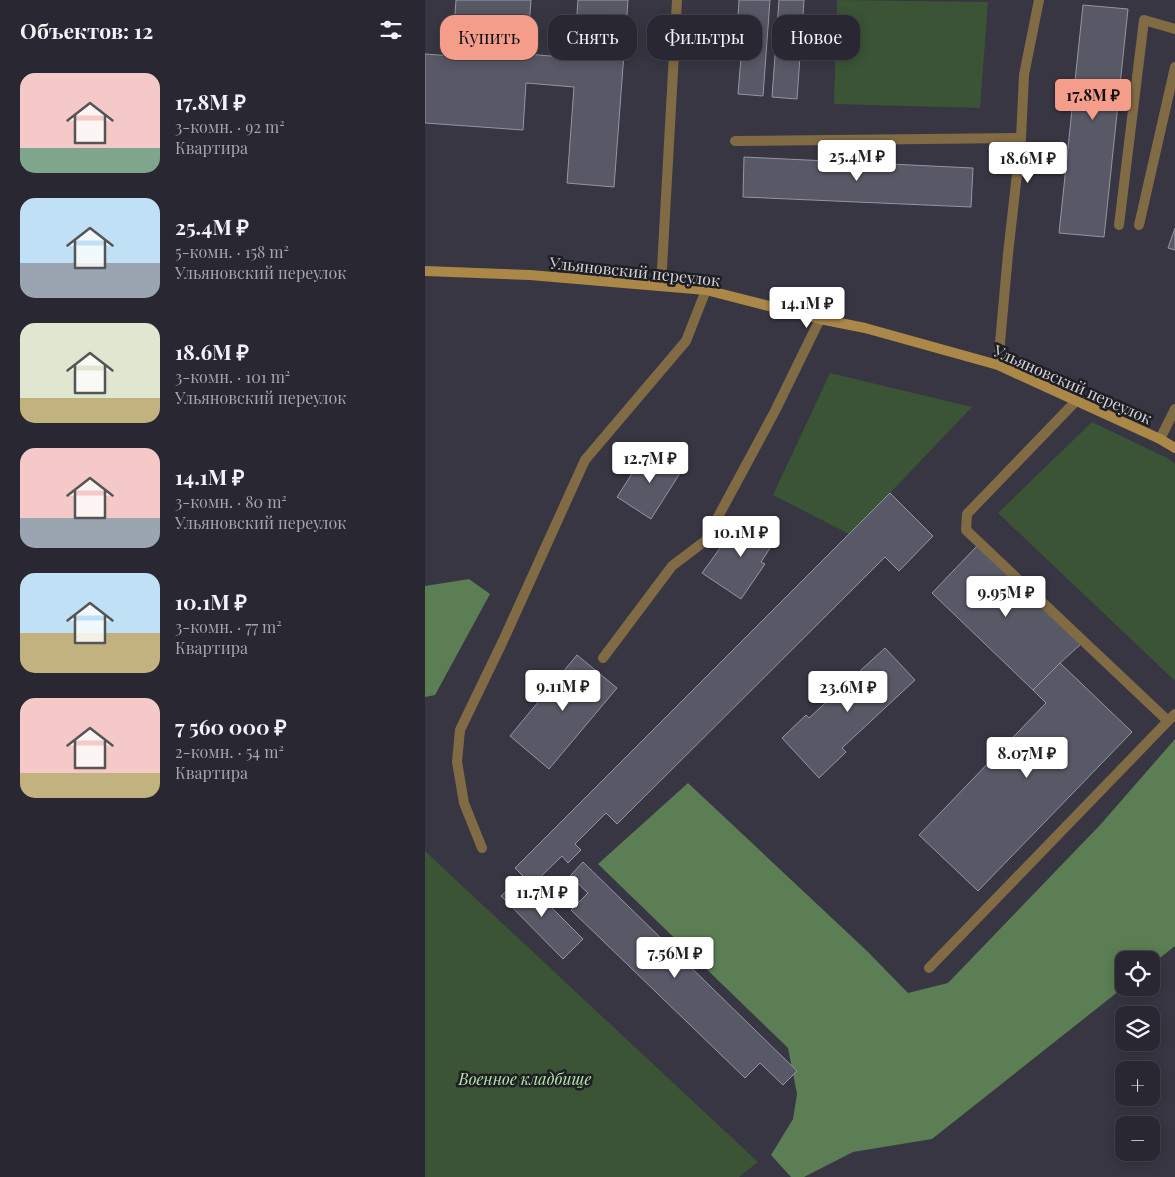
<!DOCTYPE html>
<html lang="ru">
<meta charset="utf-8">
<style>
:root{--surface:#292832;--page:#31303a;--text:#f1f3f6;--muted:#a5a6ac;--line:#45444d;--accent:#f49d8b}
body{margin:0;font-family:"Playfair Display",serif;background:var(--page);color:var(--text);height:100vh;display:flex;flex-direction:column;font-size:19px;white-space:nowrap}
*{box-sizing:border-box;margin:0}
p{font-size:16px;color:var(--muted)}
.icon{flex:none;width:28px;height:28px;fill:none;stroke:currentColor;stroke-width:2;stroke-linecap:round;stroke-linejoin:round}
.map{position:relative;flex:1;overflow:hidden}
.side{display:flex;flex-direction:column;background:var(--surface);width:425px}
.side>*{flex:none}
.banner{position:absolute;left:15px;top:15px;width:475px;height:45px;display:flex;gap:10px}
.tools{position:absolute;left:690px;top:951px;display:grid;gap:10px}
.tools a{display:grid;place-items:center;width:45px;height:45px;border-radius:10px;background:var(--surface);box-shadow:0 2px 12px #0003,0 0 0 1px var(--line);font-size:25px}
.price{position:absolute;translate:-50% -42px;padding:0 11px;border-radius:5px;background:#fff;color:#222;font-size:16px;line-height:32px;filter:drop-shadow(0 1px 2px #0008)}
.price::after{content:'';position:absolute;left:50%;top:30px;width:15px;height:11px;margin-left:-8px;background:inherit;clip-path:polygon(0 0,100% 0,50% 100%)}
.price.on{background:var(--accent);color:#111}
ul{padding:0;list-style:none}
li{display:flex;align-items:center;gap:15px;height:125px;padding:0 20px}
li span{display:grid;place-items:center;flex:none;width:140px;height:100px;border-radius:15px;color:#555}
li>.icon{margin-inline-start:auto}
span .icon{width:60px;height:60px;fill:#fffc;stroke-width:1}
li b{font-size:21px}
h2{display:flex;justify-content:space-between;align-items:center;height:60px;padding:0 20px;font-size:21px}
.tag{padding:0 18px;border-radius:15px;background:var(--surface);box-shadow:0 2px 12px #0003,0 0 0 1px var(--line);font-size:18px;line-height:45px}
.tag.on{background:var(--accent);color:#111}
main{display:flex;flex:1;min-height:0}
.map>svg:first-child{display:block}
.green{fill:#3a5435}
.forest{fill:#5c7e54}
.building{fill:#585866;stroke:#9595a4}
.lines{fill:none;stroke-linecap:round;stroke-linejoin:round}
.service{stroke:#816b45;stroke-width:10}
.minor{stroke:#816b45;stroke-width:10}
.secondary{stroke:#ab8748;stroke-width:10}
.labels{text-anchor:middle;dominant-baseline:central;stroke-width:5;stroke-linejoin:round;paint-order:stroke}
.street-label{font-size:16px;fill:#d2d2d9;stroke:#1e1e24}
.park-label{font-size:16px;font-style:italic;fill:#b4eaa8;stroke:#1e1e24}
</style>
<main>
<section class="side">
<h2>Объектов: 12<svg class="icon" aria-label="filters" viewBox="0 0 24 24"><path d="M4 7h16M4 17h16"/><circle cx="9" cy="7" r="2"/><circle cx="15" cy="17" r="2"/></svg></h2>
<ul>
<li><span style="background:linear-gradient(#f6c9c9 75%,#7fa58c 0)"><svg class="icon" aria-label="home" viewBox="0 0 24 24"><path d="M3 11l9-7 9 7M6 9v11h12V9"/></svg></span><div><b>17.8M ₽</b><p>3-комн. · 92 m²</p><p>Квартира</p></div></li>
<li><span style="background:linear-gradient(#bfe0f5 65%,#9aa5b1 0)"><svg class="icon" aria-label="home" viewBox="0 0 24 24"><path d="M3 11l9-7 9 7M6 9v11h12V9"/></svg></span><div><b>25.4M ₽</b><p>5-комн. · 158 m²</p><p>Ульяновский переулок</p></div></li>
<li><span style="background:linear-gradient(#dfe7d0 75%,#c2b280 0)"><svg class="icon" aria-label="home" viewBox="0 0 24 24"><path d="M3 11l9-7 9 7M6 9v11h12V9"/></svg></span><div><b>18.6M ₽</b><p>3-комн. · 101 m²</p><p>Ульяновский переулок</p></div></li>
<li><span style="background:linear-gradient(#f6c9c9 70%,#9aa5b1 0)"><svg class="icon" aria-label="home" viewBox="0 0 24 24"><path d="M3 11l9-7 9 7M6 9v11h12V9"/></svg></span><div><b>14.1M ₽</b><p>3-комн. · 80 m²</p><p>Ульяновский переулок</p></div></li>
<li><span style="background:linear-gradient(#bfe0f5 60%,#c2b280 0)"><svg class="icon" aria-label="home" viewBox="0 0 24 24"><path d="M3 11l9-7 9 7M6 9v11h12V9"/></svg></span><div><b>10.1M ₽</b><p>3-комн. · 77 m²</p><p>Квартира</p></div></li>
<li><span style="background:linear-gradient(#f6c9c9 75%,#c2b280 0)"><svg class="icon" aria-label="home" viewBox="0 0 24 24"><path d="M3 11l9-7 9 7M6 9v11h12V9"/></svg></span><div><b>7 560 000 ₽</b><p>2-комн. · 54 m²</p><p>Квартира</p></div></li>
</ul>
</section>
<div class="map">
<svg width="750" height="1177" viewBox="0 0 750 1177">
<rect width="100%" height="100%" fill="#373642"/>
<path class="green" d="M412,0L563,2L555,108L409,104Z
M405,373L547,407L465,493L424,534L348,495Z
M667,422L742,458L750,464V681L573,513Z
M0,851L333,1162L314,1177H0Z"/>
<path class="forest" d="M44,579L65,594L10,695L0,697V586Z
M750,739V946L726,965V960H699V987L507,1139L428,1152L379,1177H366L346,1155L368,1119L372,1094L363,1048L173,864L263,783L442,951L483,993L523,983L676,824Z"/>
<path class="building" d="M31,0H106L102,54L149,58L153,0H203L189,187L142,183L149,87L101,83L98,130L0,123V54L27,56Z
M314,0H345L338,96L313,94L318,33H312Z
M354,0H379L372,99L347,97Z
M658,5L703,9L679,237L634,233Z
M319,157L548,168L546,207L318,197Z
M750,228V250L743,248Z
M223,449L257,470L226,519L192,497Z
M465,493L508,536L474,571L460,557L192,824L181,813L150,844L156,850L143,863L137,856L107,885L90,868Z
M322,516L352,537L336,562L340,564L316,599L277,573L301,540L304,542Z
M552,546L656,644L635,663L608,690L507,593Z
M460,648L490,680L417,748L421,752L394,778L357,738L381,715L384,718Z
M152,655L192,688L124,769L85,736Z
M635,663L707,732L553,891L494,835L621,703L608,690Z
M158,862L372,1071L358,1085L335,1063L320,1078L146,910L163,893L145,876Z
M96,877L158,939L138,959L76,896Z"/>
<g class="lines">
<path class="service" d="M310,141L596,138
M694,225L719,20L750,29
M714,225L750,67
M236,286L252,0
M651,401L542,514L541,530L743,721L750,714
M735,439L750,409
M178,658L247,566L280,541L350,411L395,319
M57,848L39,803L32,762L35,730L77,643L160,460L261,341L281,290
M504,968L743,721"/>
<path class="minor" d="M573,365L583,254L596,138L599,75L614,0"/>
<path class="secondary" d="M0,271L105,275L281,290L395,319L440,328L573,365L735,439L750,448"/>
</g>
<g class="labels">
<g class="street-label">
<text transform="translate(210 271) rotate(6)">Ульяновский переулок</text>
<text transform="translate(648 384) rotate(24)">Ульяновский переулок</text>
</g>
<g class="park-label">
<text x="100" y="1078">Военное кладбище</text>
</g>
</g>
</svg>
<div class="tools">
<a><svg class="icon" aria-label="locate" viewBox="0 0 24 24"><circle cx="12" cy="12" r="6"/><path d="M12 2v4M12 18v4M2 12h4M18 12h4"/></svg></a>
<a><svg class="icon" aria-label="layers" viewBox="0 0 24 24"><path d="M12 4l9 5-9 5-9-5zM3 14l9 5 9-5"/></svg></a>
<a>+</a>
<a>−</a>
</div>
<b class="price on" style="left:668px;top:121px">17.8M ₽</b>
<b class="price" style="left:432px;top:182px">25.4M ₽</b>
<b class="price" style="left:603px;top:184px">18.6M ₽</b>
<b class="price" style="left:382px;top:329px">14.1M ₽</b>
<b class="price" style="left:225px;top:484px">12.7M ₽</b>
<b class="price" style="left:316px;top:558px">10.1M ₽</b>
<b class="price" style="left:581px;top:618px">9.95M ₽</b>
<b class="price" style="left:138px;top:712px">9.11M ₽</b>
<b class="price" style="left:423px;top:713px">23.6M ₽</b>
<b class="price" style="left:602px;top:779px">8.07M ₽</b>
<b class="price" style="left:117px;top:918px">11.7M ₽</b>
<b class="price" style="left:250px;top:979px">7.56M ₽</b>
<div class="banner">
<a class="tag on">Купить</a>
<a class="tag">Снять</a>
<a class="tag">Фильтры</a>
<a class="tag">Новое</a>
</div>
</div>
</main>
